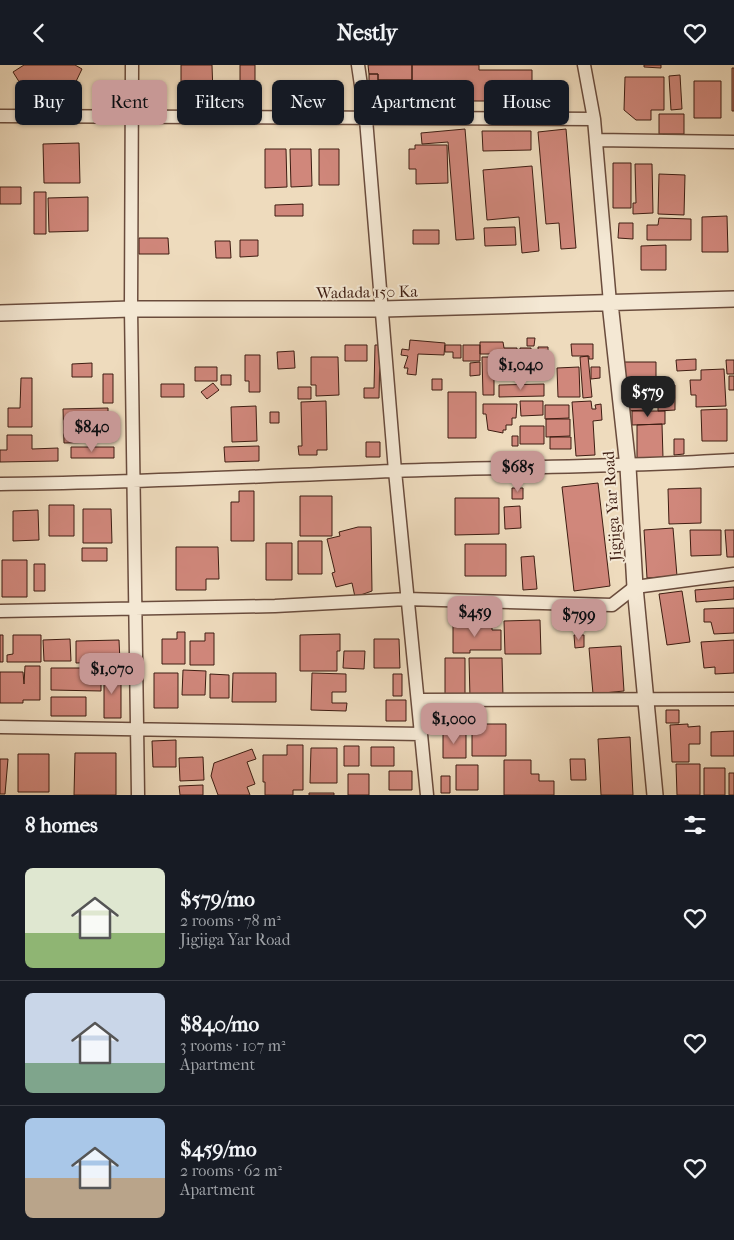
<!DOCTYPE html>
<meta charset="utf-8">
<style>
:root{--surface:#171b24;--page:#242831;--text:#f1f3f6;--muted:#9ea1a6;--line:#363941;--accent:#c59692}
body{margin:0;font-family:"IM FELL French Canon",serif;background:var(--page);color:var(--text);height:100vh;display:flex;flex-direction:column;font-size:19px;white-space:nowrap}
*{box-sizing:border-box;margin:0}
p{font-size:16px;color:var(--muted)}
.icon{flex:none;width:28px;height:28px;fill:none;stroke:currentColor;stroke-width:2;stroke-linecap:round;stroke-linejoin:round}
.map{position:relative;height:730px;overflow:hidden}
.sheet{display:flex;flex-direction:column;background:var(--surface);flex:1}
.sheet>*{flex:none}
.hud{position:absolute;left:15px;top:15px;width:705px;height:45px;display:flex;gap:10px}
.price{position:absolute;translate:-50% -42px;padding:0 11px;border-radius:10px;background:var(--accent);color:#111;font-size:16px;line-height:32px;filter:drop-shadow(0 1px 2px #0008)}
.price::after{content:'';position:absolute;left:50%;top:30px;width:15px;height:11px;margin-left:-8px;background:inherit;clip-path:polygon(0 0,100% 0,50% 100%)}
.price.on{background:#222;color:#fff}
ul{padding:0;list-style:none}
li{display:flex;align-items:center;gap:15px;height:125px;padding:0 25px}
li+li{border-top:1px solid var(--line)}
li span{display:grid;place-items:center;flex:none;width:140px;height:100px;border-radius:8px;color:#555}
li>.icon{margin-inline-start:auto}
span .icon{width:60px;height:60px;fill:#fffc;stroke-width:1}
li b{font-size:21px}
h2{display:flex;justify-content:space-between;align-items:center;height:60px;padding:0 25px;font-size:21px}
.pill{padding:0 18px;border-radius:8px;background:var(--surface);box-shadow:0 1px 4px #0004;font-size:18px;line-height:45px}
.pill.on{background:var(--accent);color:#111}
header{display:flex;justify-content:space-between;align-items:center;height:65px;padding:0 25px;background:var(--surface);font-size:22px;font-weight:700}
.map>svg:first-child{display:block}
.building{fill:#d0877b;stroke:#3e1d12}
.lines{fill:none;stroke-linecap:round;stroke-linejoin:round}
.minor-casing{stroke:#6a4c3d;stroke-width:15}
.tertiary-casing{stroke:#6a4c3d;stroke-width:18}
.minor{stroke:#f4e8d4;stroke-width:12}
.tertiary{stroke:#f4e8d4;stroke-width:15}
.labels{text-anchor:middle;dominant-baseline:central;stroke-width:4;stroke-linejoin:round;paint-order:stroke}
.street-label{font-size:16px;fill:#3e1d12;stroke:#f4e8d4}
</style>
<header><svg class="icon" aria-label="back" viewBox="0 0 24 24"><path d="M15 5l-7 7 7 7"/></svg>Nestly<svg class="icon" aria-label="heart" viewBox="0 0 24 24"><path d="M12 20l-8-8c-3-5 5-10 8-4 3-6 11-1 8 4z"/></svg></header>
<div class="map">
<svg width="734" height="730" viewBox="0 0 734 730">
<rect width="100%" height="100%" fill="#eedbbd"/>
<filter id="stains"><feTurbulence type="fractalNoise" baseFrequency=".004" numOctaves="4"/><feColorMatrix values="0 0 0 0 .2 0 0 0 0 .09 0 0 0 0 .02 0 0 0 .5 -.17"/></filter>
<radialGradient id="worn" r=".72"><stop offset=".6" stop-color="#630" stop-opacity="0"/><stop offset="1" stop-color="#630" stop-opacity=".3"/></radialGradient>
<path class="building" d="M24,0H75L82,4L69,31L53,26L28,31L13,7Z
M181,0H212L213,29L204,30L203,24L196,25V30H181Z
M240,0H255V18H240Z
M368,0H412V15H378V9H369Z
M412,0H479V5H532V36H369V9H378V15H412Z
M644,0H661V3L644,2Z
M732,3H734V46H732Z
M680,10L682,44L671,45L669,11Z
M625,12H664V45H651V55H636L624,45Z
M694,16H721V53H694Z
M78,34L79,43L57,44V35Z
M659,49H684V69H659Z
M465,64L474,174L456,175L448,77L422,79L421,68Z
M566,64L576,183L561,184L559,158L546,159L538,67Z
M482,66H531V85L483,86Z
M79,78L80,118H44L43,79Z
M415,80H447L448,118L416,119V104H409V84H415Z
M265,84H286L287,122L265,123Z
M290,84H311L312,121L291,122Z
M319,84H339V120H319Z
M613,98H631V143H613Z
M635,99H652L653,148L633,149V138H636Z
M532,101L539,186L522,188L519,152L487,155L483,105Z
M659,109L685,110L684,150L658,149Z
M0,122H21V139H0Z
M34,127H46V169H34Z
M88,132V166L49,167L48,133Z
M303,139V151H275V140Z
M727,151L728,187H702V152Z
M659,153L691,154V175H647V160H658Z
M619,158H633V174L618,173Z
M515,162L516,180L485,181L484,163Z
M413,165H439V179H413Z
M139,173H168L169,189H139Z
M240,175H258V191L240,192Z
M215,176H230L231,193H216Z
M666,180V205H641V181Z
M527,273H535L534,281H527Z
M410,275L445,278L444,290L418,289L416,310L407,309L408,303H404L408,291L401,290L402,284L409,285Z
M480,277H503L504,283H517V296H496V289H480Z
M571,279H593V294H589V291H572Z
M345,280H367V296H345Z
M375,280H380L379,333H364V323H374Z
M445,280H461V293H453V287H445Z
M463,280H480V296H463Z
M538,282H548V307H539Z
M520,283H531V294H520Z
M294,286L295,303L278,304L277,287Z
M245,290H260V327H249V316H245Z
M588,291L592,332L583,333L580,292Z
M311,292H338L339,330L316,331V320H311Z
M482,292H494V330H483Z
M696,294V305L677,306L676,295Z
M726,295H734V309H727Z
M480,297V310L470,311V298Z
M624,297H656V315H624Z
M92,298V312H72V299Z
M195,302H217V316H195Z
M579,302L580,332H558L557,303Z
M591,302H600V313L591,314Z
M724,304L726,341L696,342V330H691L690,315H701V305Z
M103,309H113V338H103Z
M221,310H231V320H221Z
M729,311H734V325H729Z
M21,313H32V362H8V343H20Z
M432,314H442V325H432Z
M648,315V336H624L623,316Z
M213,318L219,325L207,334L201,327Z
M161,319H184V332H161Z
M544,319V331L499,332V320Z
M658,320H675V345L658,346Z
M298,322H311V334H298Z
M448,327H476V373H448Z
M326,336L327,385H317V390H299L298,381H302L301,337Z
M520,336H543V350L521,351Z
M591,336L592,344H596L595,340L601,339L602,355L593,356L595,390L576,391L572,337Z
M649,336V345L623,346L622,337Z
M483,339H517L516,353H512V360H506V365H503V368L488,365L486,349H483Z
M545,340H569V353L545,354Z
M256,341L257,376L232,377L231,342Z
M108,343V377L64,378L63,344Z
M727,344V376H702L701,345Z
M632,346H665V359L632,360Z
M270,347H279V358H270Z
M546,354H570V371L546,372Z
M662,359L663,393H637V360Z
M520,361H544V379H520Z
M7,370H32V384L58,383V396L0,397V385H7Z
M512,371H518V381H512Z
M550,372H571V384H550Z
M674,374H684V389L674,390Z
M366,377H380V392H366Z
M259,381V396L225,397L224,382Z
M71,382H114V393H71Z
M598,418L610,521L574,526L562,422Z
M512,423H523V434H512Z
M701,423V458L669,459L668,424Z
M239,426H254V476H231V437H239Z
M300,431H332V471H300Z
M455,433H499V469L455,470Z
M49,440H74V471H49Z
M520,441L521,463L505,464L504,442Z
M83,444H111L112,478H83Z
M38,445L39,475L13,476V446Z
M358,462H371L372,526L355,532L352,518L336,522L332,508L335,507L327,474L340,471L339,467Z
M673,463L677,511L647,513L644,465Z
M690,465H721V490L691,491Z
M725,465H734V492H727Z
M298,476H322V509H298Z
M266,478H292V515H266Z
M465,479H506V511H465Z
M176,482H218L219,514H206V525H176Z
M82,483H107V496H82Z
M534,491L537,524L523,525L521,492Z
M2,495H27V532H2Z
M34,499H45V526H34Z
M734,522V534L696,537L695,525Z
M682,526L690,577L667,580L659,529Z
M734,543V568L714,569L711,557H704V544Z
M540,555L541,589H505L504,556Z
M453,558H492V565H501V585H470V588H453Z
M177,567H185V599H162V574H177Z
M205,568H214V600H190V576H205Z
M340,569V586H337V606H300V570Z
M0,570H3V597H0Z
M13,570H41V597H7V590L13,589Z
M574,570H584V582L575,583Z
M70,574L71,596H44L43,575Z
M374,574H399L400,603H374Z
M119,575L120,597L76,598V576Z
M734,575V608L715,609V602L704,603L701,577Z
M621,581L624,626L593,629L589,583Z
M344,586H365L364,604L343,603Z
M445,593H465V633H445Z
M469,593H502L503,632L470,633Z
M25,601H40V635H23V638H0V607H23L24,619Z
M51,603H101V626L51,625Z
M183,605L206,606L205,630H182Z
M104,607H121V653H104Z
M154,608H178V643H154Z
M233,608H276V637H232Z
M312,608L346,609V627H332V638H347L346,646L311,645Z
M210,609L229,610V633H210Z
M393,609H402V631H393Z
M51,632H86V651H51Z
M386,635H406V656H386Z
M666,645H679V658H666Z
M472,659H506V691H472Z
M688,659V662L700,661V679H689V697H672L670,660Z
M734,666V691H711V667Z
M443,667H466V693H443Z
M630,672L633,730H601L598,674Z
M176,675V702H153L152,676Z
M287,680H303V725H293V730H265V717H263V690H287Z
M344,681H359V701H344Z
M371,682H394V701H371Z
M311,683H337V718H310Z
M252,684L256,694L247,697L255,719L247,722L250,730H218L211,711L214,698Z
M75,688H116V730H74Z
M18,689H49V727H18Z
M203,692L204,715L180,716L179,693Z
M0,694H8L5,729H0Z
M570,694H585L586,715H571Z
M504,695H531V709H539V716H554V730H504Z
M676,699H700V730H677Z
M456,700H478V725H456Z
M704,703H725V730H704Z
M389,706H412V725H389Z
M729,708H734V730H729Z
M348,709H369V730H348Z
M441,711H450V728H441Z
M203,720V730H180L179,721Z
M309,728H334V730H309Z"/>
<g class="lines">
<defs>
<path id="minor" d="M132,0L131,244L138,730
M358,0L366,54L395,406L427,730
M584,0L594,54L610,238
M0,51L594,54
M596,75L734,77
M0,419C131,418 262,411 394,406C507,402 620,402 734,395
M0,546L275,541L407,534L612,540L635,522L734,509
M418,635L734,634
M0,662L421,669"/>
<path id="tertiary" d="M610,238L628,402L635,522L655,730
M0,248L131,244H383L734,234"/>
</defs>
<use href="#minor" class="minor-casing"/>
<use href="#tertiary" class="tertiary-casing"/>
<use href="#minor" class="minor"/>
<use href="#tertiary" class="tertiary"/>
</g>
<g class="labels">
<g class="street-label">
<text transform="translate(367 227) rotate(-1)">Wadada 150 Ka</text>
<text transform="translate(612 441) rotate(-94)">Jigjiga Yar Road</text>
</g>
</g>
<rect width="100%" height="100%" filter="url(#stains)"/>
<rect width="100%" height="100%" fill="url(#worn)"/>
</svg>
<b class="price" style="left:521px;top:326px">$1,040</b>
<b class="price on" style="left:648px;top:353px">$579</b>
<b class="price" style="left:92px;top:388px">$840</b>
<b class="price" style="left:518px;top:428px">$685</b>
<b class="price" style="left:475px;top:573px">$459</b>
<b class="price" style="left:579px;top:576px">$799</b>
<b class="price" style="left:112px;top:630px">$1,070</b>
<b class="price" style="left:454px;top:680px">$1,000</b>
<div class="hud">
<a class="pill">Buy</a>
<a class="pill on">Rent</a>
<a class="pill">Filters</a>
<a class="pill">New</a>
<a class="pill">Apartment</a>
<a class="pill">House</a>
</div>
</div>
<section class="sheet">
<h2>8 homes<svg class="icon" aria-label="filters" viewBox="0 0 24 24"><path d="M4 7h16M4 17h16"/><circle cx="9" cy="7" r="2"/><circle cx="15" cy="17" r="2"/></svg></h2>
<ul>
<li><span style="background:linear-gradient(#dfe7d0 65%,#8fb573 0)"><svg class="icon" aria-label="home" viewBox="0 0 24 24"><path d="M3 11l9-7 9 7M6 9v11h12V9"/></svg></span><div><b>$579/mo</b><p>2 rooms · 78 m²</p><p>Jigjiga Yar Road</p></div><svg class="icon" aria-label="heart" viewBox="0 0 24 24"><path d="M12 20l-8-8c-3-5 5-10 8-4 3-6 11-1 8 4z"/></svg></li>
<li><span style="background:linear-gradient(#c9d6e8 70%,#7fa58c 0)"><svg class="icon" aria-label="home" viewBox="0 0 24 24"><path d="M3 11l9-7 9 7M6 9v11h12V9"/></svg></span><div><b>$840/mo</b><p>3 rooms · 107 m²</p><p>Apartment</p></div><svg class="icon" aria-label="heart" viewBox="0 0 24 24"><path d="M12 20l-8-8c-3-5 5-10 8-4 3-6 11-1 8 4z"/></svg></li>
<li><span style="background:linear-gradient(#a9c7e8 60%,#b9a48a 0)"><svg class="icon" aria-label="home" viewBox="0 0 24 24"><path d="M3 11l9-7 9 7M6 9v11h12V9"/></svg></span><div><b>$459/mo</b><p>2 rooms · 62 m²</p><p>Apartment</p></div><svg class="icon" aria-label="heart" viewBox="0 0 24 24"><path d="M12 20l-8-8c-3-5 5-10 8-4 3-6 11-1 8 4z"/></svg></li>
</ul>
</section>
